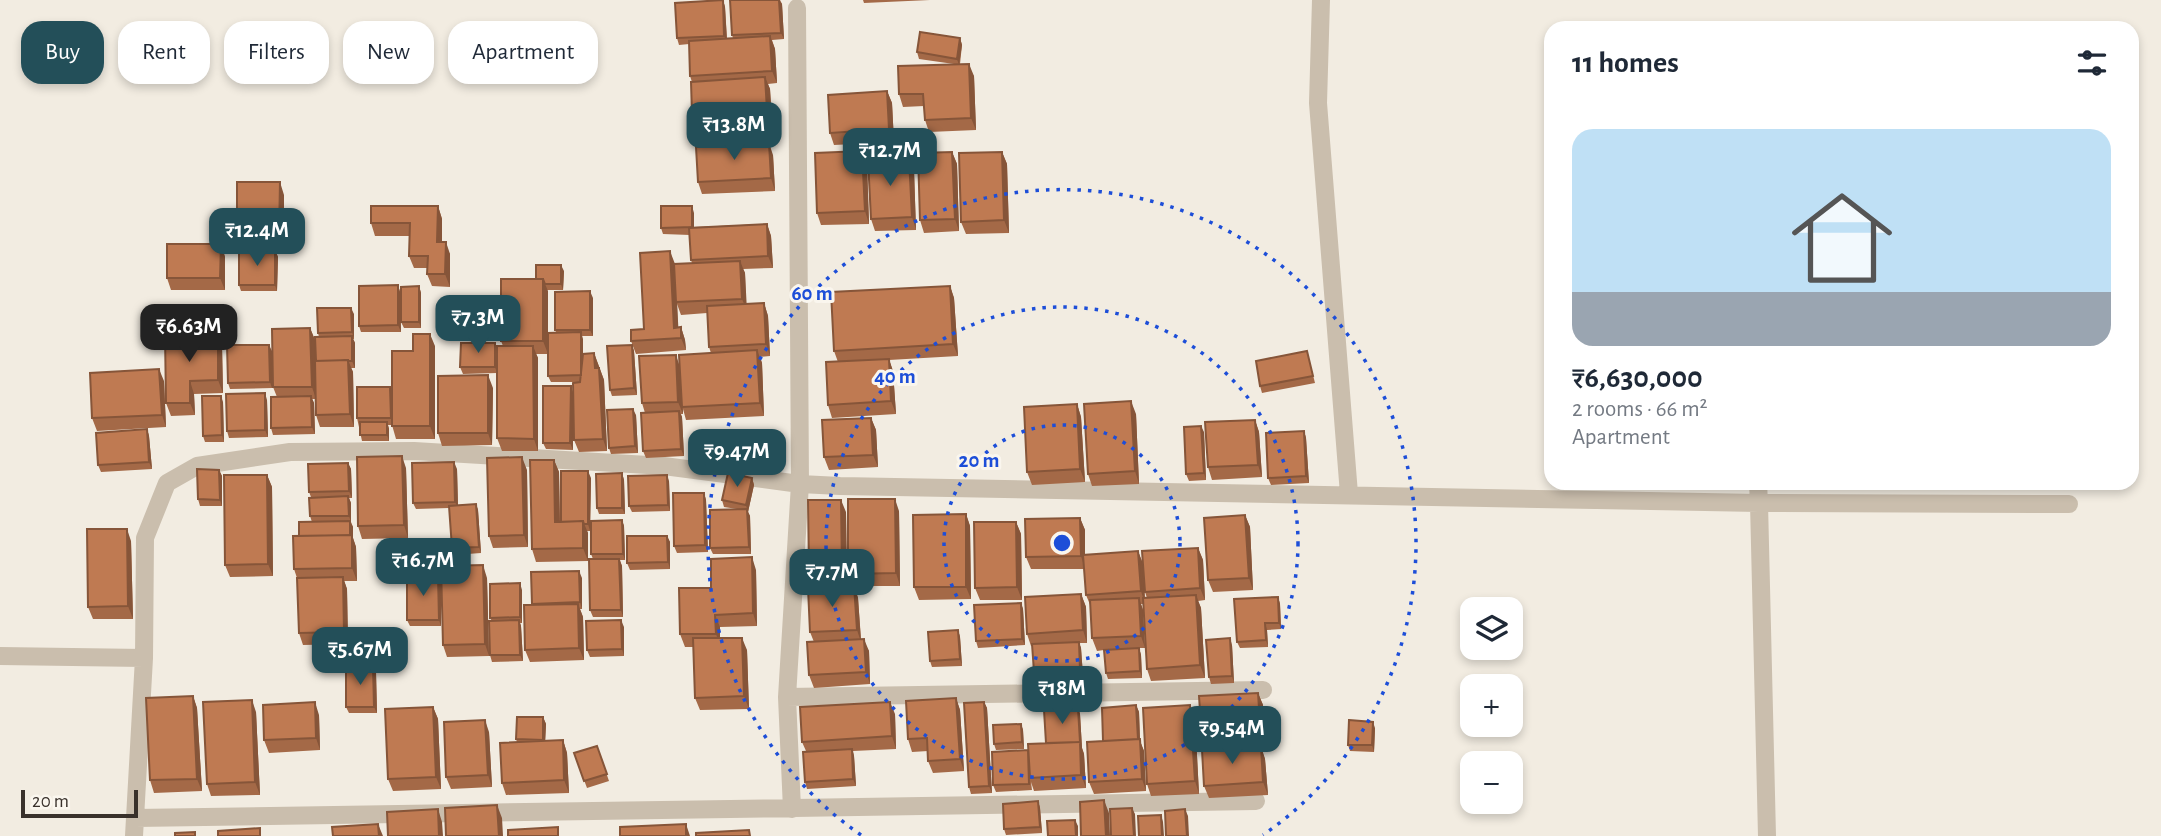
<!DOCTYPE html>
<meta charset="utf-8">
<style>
:root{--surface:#fff;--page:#f6f6f7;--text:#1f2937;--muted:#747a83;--accent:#234f59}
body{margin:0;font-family:"Alegreya Sans",sans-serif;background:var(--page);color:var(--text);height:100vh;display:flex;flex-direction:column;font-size:26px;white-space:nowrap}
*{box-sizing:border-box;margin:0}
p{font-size:23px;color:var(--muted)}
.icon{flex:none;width:38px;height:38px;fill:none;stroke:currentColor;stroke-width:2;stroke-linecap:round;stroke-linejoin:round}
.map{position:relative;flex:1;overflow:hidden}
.drawer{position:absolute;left:1544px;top:21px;width:595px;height:469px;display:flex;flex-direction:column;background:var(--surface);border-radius:21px;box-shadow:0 4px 10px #0003}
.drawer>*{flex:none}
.hud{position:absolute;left:21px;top:21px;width:665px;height:63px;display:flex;gap:14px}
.fabs{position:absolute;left:1460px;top:597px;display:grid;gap:14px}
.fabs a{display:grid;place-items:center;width:63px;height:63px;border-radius:14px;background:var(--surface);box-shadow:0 4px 10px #0003;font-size:35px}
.scale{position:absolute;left:21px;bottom:18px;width:117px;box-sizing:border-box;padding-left:7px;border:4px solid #39312b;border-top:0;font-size:19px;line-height:24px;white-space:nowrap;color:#39312b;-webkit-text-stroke:5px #faf6ee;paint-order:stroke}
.price{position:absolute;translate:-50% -60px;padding:0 16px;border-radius:14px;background:var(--accent);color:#fff;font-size:23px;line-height:46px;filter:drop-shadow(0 2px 4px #0008)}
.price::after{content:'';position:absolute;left:50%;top:42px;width:21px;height:16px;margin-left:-10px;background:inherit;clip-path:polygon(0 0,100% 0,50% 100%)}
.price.selected{background:#222;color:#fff}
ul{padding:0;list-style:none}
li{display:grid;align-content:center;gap:14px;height:371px;padding:0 28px}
li span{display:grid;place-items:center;height:217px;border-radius:21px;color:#555}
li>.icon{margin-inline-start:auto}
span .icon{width:126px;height:126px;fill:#fffc;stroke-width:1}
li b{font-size:30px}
h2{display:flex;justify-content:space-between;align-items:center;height:84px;padding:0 28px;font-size:30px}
.chip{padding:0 24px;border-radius:21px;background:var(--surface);box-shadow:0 4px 10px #0003;font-size:24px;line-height:63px}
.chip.selected{background:var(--accent);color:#fff}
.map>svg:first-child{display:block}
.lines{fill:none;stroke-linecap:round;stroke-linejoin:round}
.street{stroke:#cabead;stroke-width:18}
.wall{fill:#a46947}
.shaded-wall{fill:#865539}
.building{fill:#bf7a52;stroke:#865539;stroke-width:2}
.ring{fill:none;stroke:#1d4ed8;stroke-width:3.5;stroke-dasharray:3.5 7}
.centre{fill:#1d4ed8;stroke:#faf6ee;stroke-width:3.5}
.ring-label{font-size:21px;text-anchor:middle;font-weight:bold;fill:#1d4ed8;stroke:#faf6ee;stroke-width:6;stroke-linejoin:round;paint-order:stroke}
</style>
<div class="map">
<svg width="2161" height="836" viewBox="0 0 2161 836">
<rect width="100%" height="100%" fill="#f2ece1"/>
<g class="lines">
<path class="street" d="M1321,0L1318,103L1349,494
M1758,483L1759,503L2069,504
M0,656L144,658
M787,697L1263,690
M792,809L787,697L800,484L797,8
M135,818L1256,801
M134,836L144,658L145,538L167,483L197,466L290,452L414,451L664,466L800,484L840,486L1759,503L1767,836"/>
</g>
<path class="wall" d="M723,0L725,7L727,39L733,38L732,35L730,0H780L782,4L784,39L772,40L775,49L777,83L768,84L770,89L772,122L697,126L692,114V82L690,76L689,44L679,45L677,38Z
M863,0H930L864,3Z
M960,38L962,45L960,64L974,76L976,130L929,132L925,120L924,106L903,107L899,94L954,64L919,59L917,52Z
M887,91L892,103L894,142L834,145L830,133Z
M862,151L867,164L869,224L821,225L817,213Z
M952,152L957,164L959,231L924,233L920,220Z
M1002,152L1007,164L1009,233L966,234L961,222Z
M773,155L775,191L702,194L698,182Z
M914,170L916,230L875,231L871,219Z
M284,195V248H242L237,236Z
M438,206L442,219V242L450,254V287L432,286L427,274V268H414L409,256L410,236H375L371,223Z
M694,213V227L767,224L771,236L773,268L743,269L745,273L746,304L764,303L768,316L770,356L760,357L762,363L764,416L686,420L683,409V414H681L682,417L684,456L646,458L643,451L645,413L642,403L680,365L711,353L709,347L707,313L681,315L677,304L678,328L681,327L685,340L686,350L636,354L631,341L644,329L675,264L692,263L691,260L690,235L663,234L661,228Z
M221,244L225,257V290H171L167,278Z
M275,250L278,257L277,291H241L239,285Z
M564,271L563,290H547L548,354H536L538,358V451H502L497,438V373L463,374L460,367L495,343L497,349L503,346L501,341L536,279Z
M398,285L400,292L401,332H361L359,326Z
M419,286L421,293V328H404L401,322Z
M950,286L954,298L958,356L889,360L893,371L896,414L832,418L828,405L838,362L834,351Z
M593,298V336H582L583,354L594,353L604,380L607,451L579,452L574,440L573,400V450L546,449L543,443L571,386L573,392L580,382H551L548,376L556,332L555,330Z
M495,310V341H451L448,335Z
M354,314V339H353L355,343V368H351L353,372L354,427H320L316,415L315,399H312L314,403L315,434L273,435L271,428L277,397L273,387L310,328L315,340V361L319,337L318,333Z
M632,345L634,351L637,395L612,396L610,390Z
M222,346L223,393L194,394L195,415L171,416L166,403Z
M435,346V439H396L392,425H388L389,429V441H362L357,418L390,387L392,391L413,351Z
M272,351V388L230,389L228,383Z
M1307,351L1315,383L1262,393L1260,386Z
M164,381L166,427L97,431L92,418Z
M493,388L492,445L442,446L438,433Z
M267,400L268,437L229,438L227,431Z
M223,402L224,442H205L203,436Z
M1077,404L1081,417L1085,482L1032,485L1027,472Z
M1136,414L1139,484L1092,486L1088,474Z
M636,415L638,453L611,454L609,448Z
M871,418L876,430L878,467L829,470L824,457Z
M1255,420L1259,432L1262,477L1212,480L1208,467Z
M147,429L149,436L152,469L101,472L98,465Z
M1304,431L1306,438L1309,483L1271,485L1268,478Z
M1204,432L1206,480L1189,481L1186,474Z
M554,460L559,472L560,522H561L591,478L590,531H587L588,533V561L536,562L532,549Z
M348,463L351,469L352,498H349L351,503V522L353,527V538L356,547L357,581H344L347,589L348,644L303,645L299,633L297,578L294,569L312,522L310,516L311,497L309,492Z
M406,468L408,538L362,539L358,526Z
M457,469L458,505L476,504L478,510L481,553L454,555L452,548L449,508L416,509L413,503Z
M219,470L222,476V506H200L198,499Z
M527,470L528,547L493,548L489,536Z
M622,473L624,480L625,514H599L597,508Z
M267,475L272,487L273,576L230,577L225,565Z
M752,478L754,485L748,512L750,516L751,554H713L710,548L737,509L724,507L722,500Z
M669,481L670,511L632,512L629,506Z
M704,493L706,500L708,552L677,553L674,546Z
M899,511L900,586H854L858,598L861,639L869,651L870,684L814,688L809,675L814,642L810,632L853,585L848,574Z
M846,512L847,581L813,582L809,569Z
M966,514L970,526L971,599L919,600L914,587Z
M1245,515L1250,527L1253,590L1213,592L1208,580Z
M1080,518L1085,530V555L1138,551L1143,564L1145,598H1147L1145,592L1198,548L1203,560L1205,600L1198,601L1201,608L1205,678L1151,681L1147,669L1143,604H1141L1143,610L1145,648H1139L1141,655L1142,678L1108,679L1106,673L1104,650L1097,651L1092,638L1091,607L1086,595L1084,569H1031L1026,557Z
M622,520L624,526L625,560H620L622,566L623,617H593L590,610L593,559L591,554Z
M1016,522L1021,534L1022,600H980L975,588Z
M667,536L670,542V569L630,570L627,563Z
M131,541L133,619H93L88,607Z
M756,570L757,626L720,627V638L747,650L749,709L700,710L695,698L694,647H685L680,634L711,588Z
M438,575L441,582V626H410L407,620Z
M487,578L489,656L447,657L443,645Z
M582,578V609H580L583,617L584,660L530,662L525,650L532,604Z
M522,590V623H520L521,626L523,661L492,662L490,655L492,621L490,618Z
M1081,594L1086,607L1087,643H1079L1081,648L1083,676L1036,679L1034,672L1033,646H1031L1027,634Z
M1278,597L1280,604L1281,629L1267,630L1268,647L1240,648L1237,642Z
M1021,603L1023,609L1025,645L978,648L976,641Z
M624,627V656L590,657L587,650Z
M958,630L960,637L962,666L932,667L930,661Z
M1232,645L1234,683L1211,684L1209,677Z
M373,666L376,672L377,713H349L346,707Z
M1258,693L1263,705L1266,750L1262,751L1265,759L1268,795L1209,798L1204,786L1205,749L1202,741Z
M193,696L197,708L202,791L154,793L150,780Z
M956,698L960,710L964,771L933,773L928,761V751L912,752L908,739Z
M984,702L987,708L992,793L971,794L969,787Z
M1136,705L1139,712L1140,741L1144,751L1146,791L1094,794L1089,782L1103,741Z
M433,707L438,719L441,789L393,791L388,779Z
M1078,708L1080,714L1082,748L1084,754L1086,788L1034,791L1031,782L1032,790L996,792L993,785L1028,750L1046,743Z
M256,712L260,795L211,796L207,784Z
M895,714L896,749L853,751L854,756L856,786L807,789L805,782L806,751L802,742Z
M319,715L320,750L269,753L264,740Z
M543,717L546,724L545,741L563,740L567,753L569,793L506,795L502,783L517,742L516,739Z
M1195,717L1199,794L1151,796L1147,784Z
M1021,724L1023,730L1024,749L996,750L994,744Z
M1375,728L1374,752L1350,751L1348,745Z
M489,732L492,787L451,789L446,777Z
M597,746L609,781L587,788L574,753Z
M1038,801L1040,808L1042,833L1006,835L1004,829Z"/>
<path class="shaded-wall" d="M723,0L725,7L727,42L724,36Z
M779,0L782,4L784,39L781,33Z
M770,36L775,49L777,83L772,71Z
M960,38L962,45L959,65L957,59Z
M969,64L974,76L976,130L971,118Z
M765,77L770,89L772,122L767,110Z
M887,91L892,103L894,142L889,129Z
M769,143L773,155L775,191L771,178Z
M862,151L867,164L869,224L865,211Z
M952,152L957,164L959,231L955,219Z
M1002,152L1007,164L1009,233L1004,220Z
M909,158L914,170L916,230L912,217Z
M280,182L284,195V248L279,235Z
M438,206L442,219V255L437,242Z
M692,206L694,213V235L692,228Z
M767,224L771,236L773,268L768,256Z
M446,242L450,254V287L445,274Z
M221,244L225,257V290L220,278Z
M275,250L278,257L277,291L275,285Z
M670,251L675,264L679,340L674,328Z
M740,261L745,273L747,311L742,299Z
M561,265L564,271L563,290L561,284Z
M543,279L548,291V354L543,341Z
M398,285L400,292L401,332L398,325Z
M419,286L421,293V328L419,322Z
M950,286L954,298L958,356L953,344Z
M590,291L593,298V336L590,330Z
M493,303L495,310V341L493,334Z
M764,303L768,316L770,356L766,344Z
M351,308L354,314V339L352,332Z
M681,327L685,340L686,350L681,338Z
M310,328L315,340L316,399L312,387Z
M581,332L583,339V382L581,375Z
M218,334L222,346L223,393L218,380Z
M430,334L435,346V439L430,426Z
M352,336L355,343V368L352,361Z
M495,343L497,350V373L495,367Z
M269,345L272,351V388L270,382Z
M632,345L634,351L637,395L634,388Z
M533,346L538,358V451L534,439Z
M757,350L762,363L764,416L760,403Z
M594,353L604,380L607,451L603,439Z
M676,355L680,367L683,414L678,402Z
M889,359L893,371L896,414L891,401Z
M348,360L353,372L354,427L350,414Z
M159,369L164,381L166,427L162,415Z
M488,375L493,388L492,445L488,433Z
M190,381L194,394L195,415L190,403Z
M571,386L573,393V450L570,443Z
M265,393L267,400L268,437L265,430Z
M221,396L223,402L224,442L222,435Z
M311,396L314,403L315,434L312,427Z
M1131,401L1136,414L1139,484L1135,471Z
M1077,404L1081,417L1085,482L1080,469Z
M633,409L636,415L638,453L635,446Z
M679,411L682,417L684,456L681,449Z
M871,418L876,430L878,467L873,455Z
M1255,420L1259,432L1262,477L1258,465Z
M387,422L389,429V441L387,435Z
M1201,426L1204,432L1206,480L1204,473Z
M147,429L149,436L152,469L149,462Z
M1304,431L1306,438L1309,483L1306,476Z
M402,456L406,468L408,538L404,525Z
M522,457L527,470L528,547L524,535Z
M554,460L559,472L560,534L555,522Z
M454,462L457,469L458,508L455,502Z
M348,463L351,469L352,498L349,491Z
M219,470L222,476V506L220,500Z
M588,471L591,478L590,531L588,524Z
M622,473L624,480L625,514L622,508Z
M267,475L272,487L273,576L268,564Z
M667,475L669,481L670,511L668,505Z
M752,478L754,485L748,512L750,516L751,554L749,547L747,509L746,505Z
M704,493L706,500L708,552L705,545Z
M348,496L351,503V522L349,516Z
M895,499L899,511L900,586L896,573Z
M841,500L846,512L847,581L842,569Z
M476,504L478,510L481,553L479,547Z
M966,514L970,526L971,599L966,587Z
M1245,515L1250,527L1253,590L1249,578Z
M1080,518L1085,530V569L1081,556Z
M622,520L624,526L625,560L623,554Z
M350,521L353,527V538L356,547L357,581L352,568Z
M583,521L588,533V561L583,548Z
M1016,522L1021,534L1022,600L1017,587Z
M127,529L131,541L133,619L128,606Z
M667,536L670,542V569L668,562Z
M1198,548L1203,560L1205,600L1200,588Z
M1138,551L1143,564L1145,604L1141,591Z
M752,557L756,570L757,626L753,613Z
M619,559L622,566L623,617L621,610Z
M483,565L487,578L489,656L485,644Z
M579,571L582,578V609L580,602Z
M438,575L441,582V626L439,620Z
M343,577L347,589L348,644L344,632Z
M520,583L522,590V623L520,617Z
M854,585L858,598L861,642L857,630Z
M1081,594L1086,607L1087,643L1083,630Z
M1196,595L1201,608L1205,678L1200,665Z
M1278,597L1280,604L1281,629L1279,623Z
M1139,598L1143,610L1145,648L1141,636Z
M1021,603L1023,609L1025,645L1022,639Z
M578,604L583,617L584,660L579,648Z
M715,615L720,627V646L716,634Z
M519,620L521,626L523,661L520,655Z
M621,620L624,627V656L622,649Z
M1265,623L1267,630L1268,647L1266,640Z
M958,630L960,637L962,666L960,659Z
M742,638L747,650L749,709L744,696Z
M1230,638L1232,645L1234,683L1232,676Z
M864,639L869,651L870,684L866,672Z
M1079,642L1081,648L1083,676L1080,670Z
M1139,648L1141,655L1142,678L1140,671Z
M373,666L376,672L377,713L374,707Z
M1258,693L1263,705L1266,750L1261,738Z
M193,696L197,708L202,791L197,779Z
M956,698L960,710L964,771L960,759Z
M252,700L256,712L260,795L255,782Z
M315,702L319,715L320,750L316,738Z
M890,702L895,714L896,749L892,736Z
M984,702L987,708L992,793L989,786Z
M1136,705L1139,712L1140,741L1144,751L1146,791L1142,779Z
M1190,705L1195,717L1199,794L1195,781Z
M433,707L438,719L441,789L436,777Z
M1078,708L1080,714L1082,748L1084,754L1086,788L1081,775Z
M543,717L546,724L545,746L543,740Z
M485,720L489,732L492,787L488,775Z
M1373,722L1375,728L1374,752L1372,745Z
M1021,724L1023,730L1024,749L1022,742Z
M563,740L567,753L569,793L564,780Z
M1261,746L1265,759L1268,795L1263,782Z
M852,749L854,756L856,786L853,779Z
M1104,800L1109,813L1110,836H1106Z
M1038,801L1040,808L1042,833L1040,827Z
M497,805L502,818L503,836H499Z
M1132,808L1135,814L1136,836H1134Z
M438,809L442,822L443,836H439Z
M1185,809L1188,816L1189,836H1187Z
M1161,815L1163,822L1164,836H1162Z
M1075,820L1078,826V836H1076Z
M378,824L383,836H379Z
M686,824L690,836H686Z"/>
<path class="building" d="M723,0L724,36L677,38L675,3Z
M730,0H779L781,33L732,35Z
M920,32L960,38L957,59L917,52Z
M770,36L772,71L690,76L689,41Z
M969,64L971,118L925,120L923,94H899L898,66Z
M765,77L767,110L692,114L691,82Z
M887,91L889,129L830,133L828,95Z
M769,143L771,178L698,182L696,147Z
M862,151L865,211L817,213L815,153Z
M952,152L955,219L920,220L918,153Z
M1002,152L1004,220L961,222L959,153Z
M909,158L912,217L871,219L868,159Z
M237,182H280L279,235L237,236Z
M371,206H438L437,242H446L445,274H427L428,256H409L410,223H371Z
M661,206H692V227L661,228Z
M767,224L768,256L691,260L689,228Z
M167,244H221L220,278H167Z
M275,250V285H239V251Z
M670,251L674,328L681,327V338L631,341V330L644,329L640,253Z
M740,261L742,299L676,302L674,264Z
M536,265H561V284H545L543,279H536Z
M501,279H543V341H501Z
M398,285V325L359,326V286Z
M419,286V322H401V287Z
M950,286L953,344L834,351L831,292Z
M590,291V330H555V292Z
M493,303V334L448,335V304Z
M764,303L766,344L709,347L707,306Z
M317,308H351L352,332L318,333Z
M310,328L312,387H273L272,329Z
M581,332V375L548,376V333Z
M218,334V380L190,381V403H166L165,335Z
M413,334H430V426H392V351H413Z
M352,336V361H348V360L316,361L315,337Z
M461,343H495V367H460Z
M227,345H269L270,382L228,383Z
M632,345L634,388L610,390L607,346Z
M497,346H533L534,439L497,438Z
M757,350L760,403L682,407L679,355Z
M1307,351L1313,376L1260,386L1256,361Z
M594,353L595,368H599L603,439L574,440L573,383L580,382L583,354Z
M676,355L678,402L642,403L639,356Z
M889,359L891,401L828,405L826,362Z
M348,360L350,414L316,415L315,361Z
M159,369L162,415L92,418L90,373Z
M488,375V433H438V376Z
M543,386H571L570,443H543Z
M357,387H390L391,418H357Z
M265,393V430L227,431L226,394Z
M202,396H221L222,435L203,436Z
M311,396L312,427L271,428V397Z
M1131,401L1135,471L1088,474L1084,404Z
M1077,404L1080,469L1027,472L1024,407Z
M633,409L635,446L609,448L607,410Z
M679,411L681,449L643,451L641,413Z
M871,418L873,455L824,457L822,420Z
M1255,420L1258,465L1208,467L1205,422Z
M360,422H387V435H360Z
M1201,426L1204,473L1186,474L1184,427Z
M147,429L149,462L98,465L96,433Z
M1304,431L1306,476L1268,478L1266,433Z
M402,456L404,525L358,526L357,457Z
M522,457L524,535L489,536L487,458Z
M530,460H554L555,522L583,521V548L532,549Z
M454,462L455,502L413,503L412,463Z
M348,463L349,491L309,492L308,464Z
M197,469L219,470L220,500L198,499Z
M561,471H588V524H584L583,521L561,522Z
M622,473V508H597L596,474Z
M728,473L752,478L746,505L722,500Z
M224,475H267L268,564L225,565Z
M667,475L668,505L629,506L628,476Z
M673,493H704L705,545L674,546Z
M348,496L349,516H310L309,498Z
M848,499H895L896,573L848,574Z
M808,500H841L842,569H809Z
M476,504L479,547L452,548L449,506Z
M747,509L749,547L710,548V510Z
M966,514V587H914L913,515Z
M1245,515L1249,578L1208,580L1204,518Z
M1080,518L1081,556L1026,557L1025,519Z
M622,520L623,554H591V521Z
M350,521V535L299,536V522Z
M974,522H1016L1017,587L975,588Z
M87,529H127L128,606L88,607Z
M352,535V568L294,569L293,536Z
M627,536H667L668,562L627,563Z
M1198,548L1200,588L1145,592L1142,551Z
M1138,551L1141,591L1086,595L1083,555Z
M752,557L753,613L715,615L716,634H680L679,588H711V559Z
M589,559H619L621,610H590Z
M483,565L485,644L443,645L441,566Z
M579,571L580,602L532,604L531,572Z
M407,575H438L439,620H407Z
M343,577L344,632L299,633L297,578Z
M520,583V617L490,618V584Z
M854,585L857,630L810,632L808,588Z
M1081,594L1083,630L1027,634L1025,597Z
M1196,595L1200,665L1147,669L1143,598Z
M1278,597L1279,623H1265L1266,640L1237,642L1234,599Z
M1139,598L1141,636L1092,638L1090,600Z
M1021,603L1022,639L976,641L974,605Z
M578,604L579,648L525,650L524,605Z
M519,620L520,655H490L489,621Z
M621,620L622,649L587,650L586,621Z
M958,630L960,659L930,661L928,632Z
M693,638H742L744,696L695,698Z
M1230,638L1232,676L1209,677L1206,640Z
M864,639L866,672L809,675L807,642Z
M1079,642L1080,670L1034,672L1032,644Z
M1139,648L1140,671L1106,673L1104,650Z
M346,666H373L374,707H346Z
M1258,693L1261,738L1202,741L1199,696Z
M193,696L197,779L150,780L146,698Z
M956,698L960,759L928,761L927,738L908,739L906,701Z
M252,700L255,782L207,784L203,702Z
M315,702L316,738L264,740L263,705Z
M890,702L892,736L802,742L800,707Z
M984,702L989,786L969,787L964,703Z
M1136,705L1138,739L1103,741L1102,708Z
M1190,705L1195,781L1147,784L1143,708Z
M433,707L436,777L388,779L385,709Z
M1078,708L1080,742L1046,743L1044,710Z
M517,717H543V740L516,739Z
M485,720L488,775L446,777L444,722Z
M1349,720L1373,722L1372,745H1348Z
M1021,724L1022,742L994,744L993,725Z
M1140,739L1142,779L1089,782L1087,742Z
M563,740L564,780L502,783L500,743Z
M1080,742L1081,775L1030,778L1028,744Z
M597,746L607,774L584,781L574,753Z
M1261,746L1263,782L1204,786L1202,750Z
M852,749L853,779L805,782L803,752Z
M1028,750L1029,784L993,785L992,752Z
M1104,800L1106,836H1081L1080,802Z
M1038,801L1040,827L1004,829L1003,804Z
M497,805L499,836H446L445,808Z
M1132,808L1134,836H1111L1110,809Z
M438,809L439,836H388L387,812Z
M1185,809L1187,836H1166L1165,811Z
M1161,815L1162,836H1139L1138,816Z
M1075,820L1076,836H1048L1047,821Z
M378,824L379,836H333L332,827Z
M686,824V836H620V827Z
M558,827V836H508V830Z
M260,828V836H218V831Z
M749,830L750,836H696V833Z
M195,832V836H175V833Z"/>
<g class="ring">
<circle cx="1062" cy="543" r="118"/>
<circle cx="1062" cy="543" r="236"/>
<path d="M861 835A354 354 0 1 1 1263 835"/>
</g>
<circle cx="1062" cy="543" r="10" class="centre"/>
<g class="ring-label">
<text x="812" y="300">60 m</text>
<text x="895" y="383">40 m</text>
<text x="979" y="467">20 m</text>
</g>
</svg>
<div class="fabs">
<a><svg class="icon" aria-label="layers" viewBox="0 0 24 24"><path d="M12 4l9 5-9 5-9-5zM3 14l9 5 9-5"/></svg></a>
<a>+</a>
<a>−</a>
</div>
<div class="scale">20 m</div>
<b class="price" style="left:734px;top:162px">₹13.8M</b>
<b class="price" style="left:890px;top:188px">₹12.7M</b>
<b class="price" style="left:257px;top:268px">₹12.4M</b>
<b class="price" style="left:478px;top:355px">₹7.3M</b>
<b class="price selected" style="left:189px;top:364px">₹6.63M</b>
<b class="price" style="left:737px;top:489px">₹9.47M</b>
<b class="price" style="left:423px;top:598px">₹16.7M</b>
<b class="price" style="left:832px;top:609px">₹7.7M</b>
<b class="price" style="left:360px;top:687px">₹5.67M</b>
<b class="price" style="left:1062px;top:726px">₹18M</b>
<b class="price" style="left:1232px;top:766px">₹9.54M</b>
<div class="hud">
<a class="chip selected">Buy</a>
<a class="chip">Rent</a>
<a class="chip">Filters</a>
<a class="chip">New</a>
<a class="chip">Apartment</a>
</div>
<section class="drawer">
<h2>11 homes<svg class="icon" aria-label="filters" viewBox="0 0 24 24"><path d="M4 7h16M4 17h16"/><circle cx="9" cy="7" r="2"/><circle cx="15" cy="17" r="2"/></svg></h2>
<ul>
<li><span style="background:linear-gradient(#bfe0f5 75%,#9aa5b1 0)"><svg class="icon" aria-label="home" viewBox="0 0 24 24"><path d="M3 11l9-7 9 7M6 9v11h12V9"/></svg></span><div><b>₹6,630,000</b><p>2 rooms · 66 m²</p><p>Apartment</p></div></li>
</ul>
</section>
</div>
